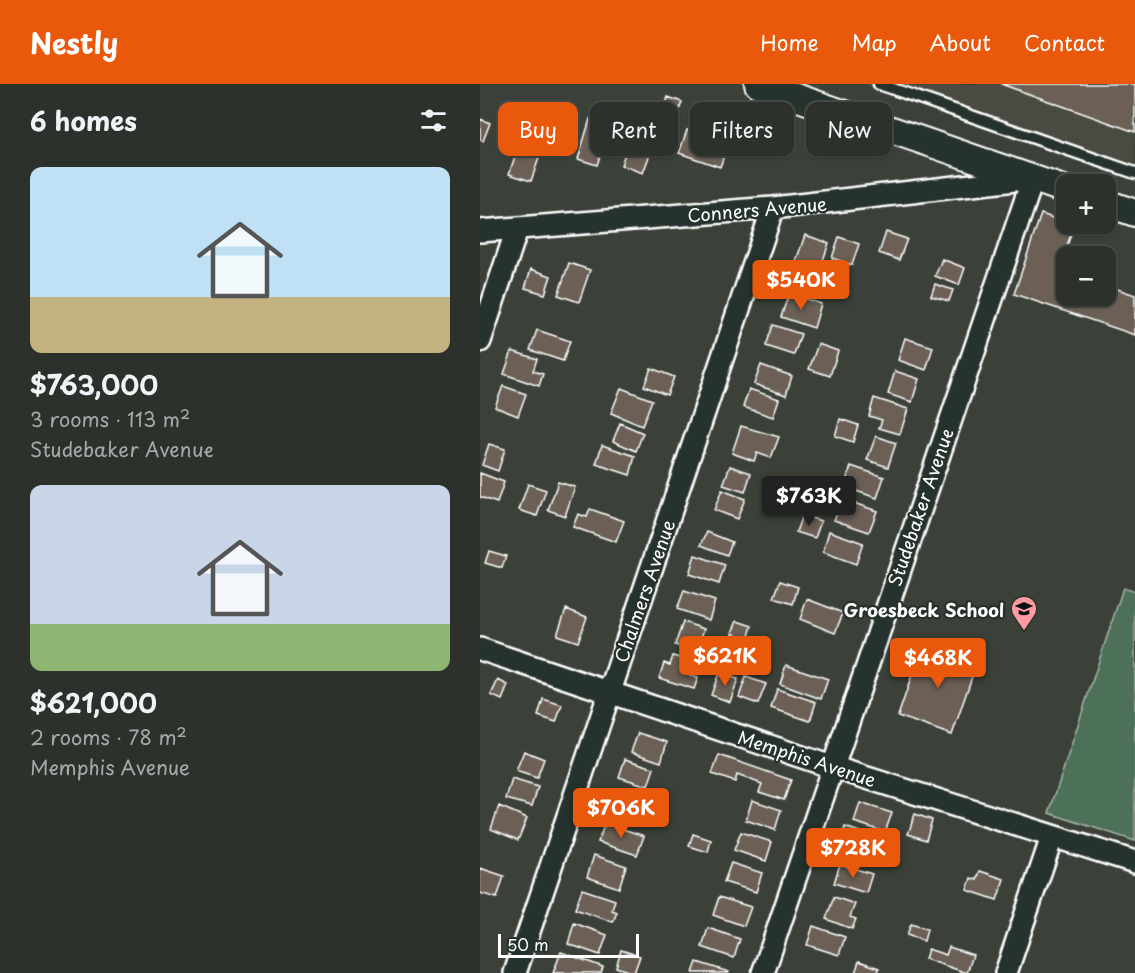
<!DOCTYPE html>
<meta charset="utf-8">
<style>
:root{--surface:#2c312b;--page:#383d37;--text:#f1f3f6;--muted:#a6a9a9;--line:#484c47;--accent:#ea580c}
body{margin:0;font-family:"Playpen Sans",sans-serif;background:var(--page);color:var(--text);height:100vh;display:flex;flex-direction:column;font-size:22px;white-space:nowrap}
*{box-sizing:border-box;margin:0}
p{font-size:20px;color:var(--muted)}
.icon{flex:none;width:33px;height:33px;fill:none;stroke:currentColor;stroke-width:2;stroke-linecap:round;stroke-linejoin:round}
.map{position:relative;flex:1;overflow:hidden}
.panel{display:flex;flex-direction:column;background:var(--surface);width:480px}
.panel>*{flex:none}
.guide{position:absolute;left:18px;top:18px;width:546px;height:54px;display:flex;gap:12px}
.tools{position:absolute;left:576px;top:90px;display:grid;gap:12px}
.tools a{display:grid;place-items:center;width:60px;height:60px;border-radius:12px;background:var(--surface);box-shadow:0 2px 4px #0004,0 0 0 2px var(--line);font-size:30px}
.scale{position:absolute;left:18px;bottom:15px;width:141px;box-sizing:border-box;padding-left:6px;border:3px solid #fff;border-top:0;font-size:16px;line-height:21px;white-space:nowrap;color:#fff;-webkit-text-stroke:4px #26332d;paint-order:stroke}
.price{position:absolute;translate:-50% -51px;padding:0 14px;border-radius:6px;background:var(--accent);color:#fff;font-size:20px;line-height:39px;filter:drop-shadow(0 2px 3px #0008)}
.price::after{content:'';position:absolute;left:50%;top:36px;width:18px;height:14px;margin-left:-9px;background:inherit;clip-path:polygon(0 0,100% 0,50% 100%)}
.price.on{background:#222;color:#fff}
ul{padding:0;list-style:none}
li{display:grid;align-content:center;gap:12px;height:318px;padding:0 30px}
li span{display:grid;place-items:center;height:186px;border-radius:12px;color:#555}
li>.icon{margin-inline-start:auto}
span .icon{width:108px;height:108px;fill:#fffc;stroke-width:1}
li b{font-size:26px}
h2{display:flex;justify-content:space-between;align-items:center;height:72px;padding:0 30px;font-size:26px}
.pill{padding:0 21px;border-radius:12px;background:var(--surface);box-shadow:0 2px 4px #0004,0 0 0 2px var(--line);font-size:21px;line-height:54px}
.pill.on{background:var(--accent);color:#fff}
header{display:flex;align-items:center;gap:36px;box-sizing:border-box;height:84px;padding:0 30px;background:var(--accent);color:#fff}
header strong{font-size:28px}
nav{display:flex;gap:33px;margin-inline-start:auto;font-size:21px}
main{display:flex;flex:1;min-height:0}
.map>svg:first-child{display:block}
.built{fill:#4a4b42}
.green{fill:#4e6f59;stroke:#a6b7ac;stroke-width:1.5}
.building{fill:#6c6156;stroke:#fff;stroke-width:1.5}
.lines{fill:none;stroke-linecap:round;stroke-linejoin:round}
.service-casing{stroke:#fff;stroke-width:15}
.minor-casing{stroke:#fff;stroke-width:26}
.tertiary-casing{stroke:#fff;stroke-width:30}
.service{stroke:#26332d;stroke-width:10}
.minor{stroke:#26332d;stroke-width:21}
.tertiary{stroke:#26332d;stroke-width:26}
.labels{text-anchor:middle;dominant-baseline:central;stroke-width:4.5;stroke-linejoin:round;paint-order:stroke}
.street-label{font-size:18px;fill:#fff;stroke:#26332d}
.poi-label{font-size:18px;font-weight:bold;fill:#fff;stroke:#26332d;text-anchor:end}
</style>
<header>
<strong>Nestly</strong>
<nav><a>Home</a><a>Map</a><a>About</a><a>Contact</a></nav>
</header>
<main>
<section class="panel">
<h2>6 homes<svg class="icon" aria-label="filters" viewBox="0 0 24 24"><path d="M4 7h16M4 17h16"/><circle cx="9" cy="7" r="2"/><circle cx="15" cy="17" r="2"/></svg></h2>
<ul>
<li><span style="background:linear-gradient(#bfe0f5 70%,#c2b280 0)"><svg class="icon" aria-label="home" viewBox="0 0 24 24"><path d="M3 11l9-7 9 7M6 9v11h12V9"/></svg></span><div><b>$763,000</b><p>3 rooms · 113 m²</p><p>Studebaker Avenue</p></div></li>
<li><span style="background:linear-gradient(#c9d6e8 75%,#8fb573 0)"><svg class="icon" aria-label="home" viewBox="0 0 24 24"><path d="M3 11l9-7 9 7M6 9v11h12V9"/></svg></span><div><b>$621,000</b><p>2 rooms · 78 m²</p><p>Memphis Avenue</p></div></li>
</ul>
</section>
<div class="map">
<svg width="655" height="889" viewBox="0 0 655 889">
<rect width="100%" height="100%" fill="#3b4139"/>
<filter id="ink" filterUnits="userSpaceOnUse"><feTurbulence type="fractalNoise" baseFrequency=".0167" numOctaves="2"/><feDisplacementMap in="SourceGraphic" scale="12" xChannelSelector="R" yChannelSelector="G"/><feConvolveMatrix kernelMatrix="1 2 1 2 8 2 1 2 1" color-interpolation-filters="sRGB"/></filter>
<g filter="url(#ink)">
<path class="built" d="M383,0H655V91Z"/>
<path class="green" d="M643,504L655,508V757L569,729Z"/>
<path class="building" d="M521,0H655V48Z
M188,13L202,18L193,45L179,41Z
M0,35L10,39L3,57L0,56Z
M110,35L130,42L117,81L98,75Z
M147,37L178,48L163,89L141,81L151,52L143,50Z
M207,46L248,60L240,83L199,69Z
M260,47L276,53L271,69L254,64Z
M43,49L65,57L51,97L29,90Z
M561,130L594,141L579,186L586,188V212H626V201L655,211V251L534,210Z
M406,148L427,155L419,176L399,169Z
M325,151L349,159L338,191L314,183Z
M359,153L379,160L372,181L352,174Z
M462,175L485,184L479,201L455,192Z
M89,179L110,186L99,218L78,211Z
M51,185L71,192L65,210L45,204Z
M455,200L473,206L469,217L451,212Z
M309,209L341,220L334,244L301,233Z
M293,241L321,250L314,271L286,262Z
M57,246L90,257L83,277L50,266Z
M425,254L453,263L446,286L418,276Z
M338,260L358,267L350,292L329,285Z
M32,267L57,275L53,287L63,290L59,302L24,290Z
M281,281L312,292L306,311L274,300Z
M171,284L194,293L187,311L164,302Z
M415,287L439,295L432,318L408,310Z
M23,302L46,310L38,332L15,323Z
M141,304L172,316L162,342L131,329Z
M269,305L299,315L293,333L263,323Z
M394,314L428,325L420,350L399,344L402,336L389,332Z
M360,335L378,341L373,358L355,352Z
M140,339L163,349L156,367L133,357Z
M261,342L299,353L291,374L277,369L274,377L252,369Z
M396,352L416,359L408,383L387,376Z
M9,360L25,365L18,387L2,381Z
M122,361L155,372L150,391L116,380Z
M250,382L271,389L265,408L243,401Z
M371,382L404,393L397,414L364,403Z
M0,389L24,398L17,419L0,413Z
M78,398L95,403L85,432L68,426Z
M48,400L66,406L57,432L39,426Z
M242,406L265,415L257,435L234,426Z
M362,415L397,427L389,448L354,436Z
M110,425L144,437L136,458L93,443L98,430L107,433Z
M322,431L341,437L335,454L316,448Z
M349,447L383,459L376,480L343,468Z
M227,448L252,458L247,471L221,461Z
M9,467L26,472L22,484L5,479Z
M215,471L245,481L239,500L209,490Z
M300,497L318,503L313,520L294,514Z
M204,507L235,517L229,536L197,525Z
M327,515L363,529L355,549L320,535Z
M86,525L107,533L98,558L77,551Z
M257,537L272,542L268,555L252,549Z
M203,538L224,545L216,568L195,561Z
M443,559L497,578L472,651L418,632Z
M193,572L214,578L210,591L218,594L214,605L179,594L184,579L190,581Z
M306,581L348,595L341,615L300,600Z
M239,589L258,595L250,618L231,611Z
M266,593L286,600L278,620L259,613Z
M18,596L28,601L22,616L11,611Z
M297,605L336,618L330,637L291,624Z
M63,615L82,621L76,638L58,632Z
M158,649L187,658L181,678L151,668Z
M44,667L64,675L57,694L36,687Z
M239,671L311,696L304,716L279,708L282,700L257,691L255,698L232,690Z
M145,675L174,684L168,702L139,693Z
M32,695L58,703L52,722L26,715Z
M272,716L301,726L295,746L266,736Z
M380,719L412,729L405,748L374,738Z
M19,722L47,734L38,756L11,745Z
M435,730L452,736L446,756L428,750Z
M125,739L164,752L157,771L118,758Z
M365,743L397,754L391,772L359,762Z
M261,748L292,758L286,777L254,766Z
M213,750L231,756L228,768L209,762Z
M114,771L146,782L139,804L107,793Z
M251,779L282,789L276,808L244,798Z
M360,780L392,790L386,809L354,799Z
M0,784L24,792L17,814L0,809Z
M500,787L524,795L517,816L487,806L491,794L497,796Z
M102,805L135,816L132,826L137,828L133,838L95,825Z
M239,813L271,823L264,842L233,831Z
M354,813L375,820L370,833L376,835L372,845L346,835Z
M94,839L127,851L120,871L88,860Z
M431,840L447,845L444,857L427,851Z
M333,842L365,853L359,871L327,861Z
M228,844L260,855L254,874L222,863Z
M469,863L493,871L487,889L445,875L448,865L466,871Z
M141,866L160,872L154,889L136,883Z
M81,868L123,883L121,889H73Z
M379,877L399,884L398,889H375Z
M217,878L249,888L248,889H213Z"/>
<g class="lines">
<defs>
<path id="service" d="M399,0L655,89"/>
<path id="minor" d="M0,147L293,124L553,94L283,889
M0,257L37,145
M0,565L352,683L655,778
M35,889L293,124
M526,889L572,753"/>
<path id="tertiary" d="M278,0L586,106
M626,119L655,129"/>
</defs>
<use href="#service" class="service-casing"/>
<use href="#minor" class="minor-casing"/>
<use href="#tertiary" class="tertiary-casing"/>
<use href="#service" class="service"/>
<use href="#minor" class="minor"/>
<use href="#tertiary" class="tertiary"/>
</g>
</g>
<defs>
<symbol id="school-pin" viewBox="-11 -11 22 30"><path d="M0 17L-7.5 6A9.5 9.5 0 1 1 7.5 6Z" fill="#ff9aa2" stroke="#26332d"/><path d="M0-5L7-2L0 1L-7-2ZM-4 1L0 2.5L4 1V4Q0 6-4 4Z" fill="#111"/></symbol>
</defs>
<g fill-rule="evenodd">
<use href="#school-pin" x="529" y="510" width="30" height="40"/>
</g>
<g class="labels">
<g class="street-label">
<text transform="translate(277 125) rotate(-5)">Conners Avenue</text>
<text transform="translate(440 423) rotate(-71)">Studebaker Avenue</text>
<text transform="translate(164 507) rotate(-71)">Chalmers Avenue</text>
<text transform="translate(327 674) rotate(18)">Memphis Avenue</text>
</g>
<g class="poi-label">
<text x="524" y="525">Groesbeck School</text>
</g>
</g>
</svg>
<div class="tools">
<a>+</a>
<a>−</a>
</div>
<div class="scale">50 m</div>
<b class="price" style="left:321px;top:227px">$540K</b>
<b class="price on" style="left:329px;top:443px">$763K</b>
<b class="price" style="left:245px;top:603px">$621K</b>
<b class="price" style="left:458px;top:605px">$468K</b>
<b class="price" style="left:141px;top:755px">$706K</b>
<b class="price" style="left:373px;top:795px">$728K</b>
<div class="guide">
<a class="pill on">Buy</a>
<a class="pill">Rent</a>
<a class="pill">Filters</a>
<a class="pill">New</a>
</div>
</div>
</main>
